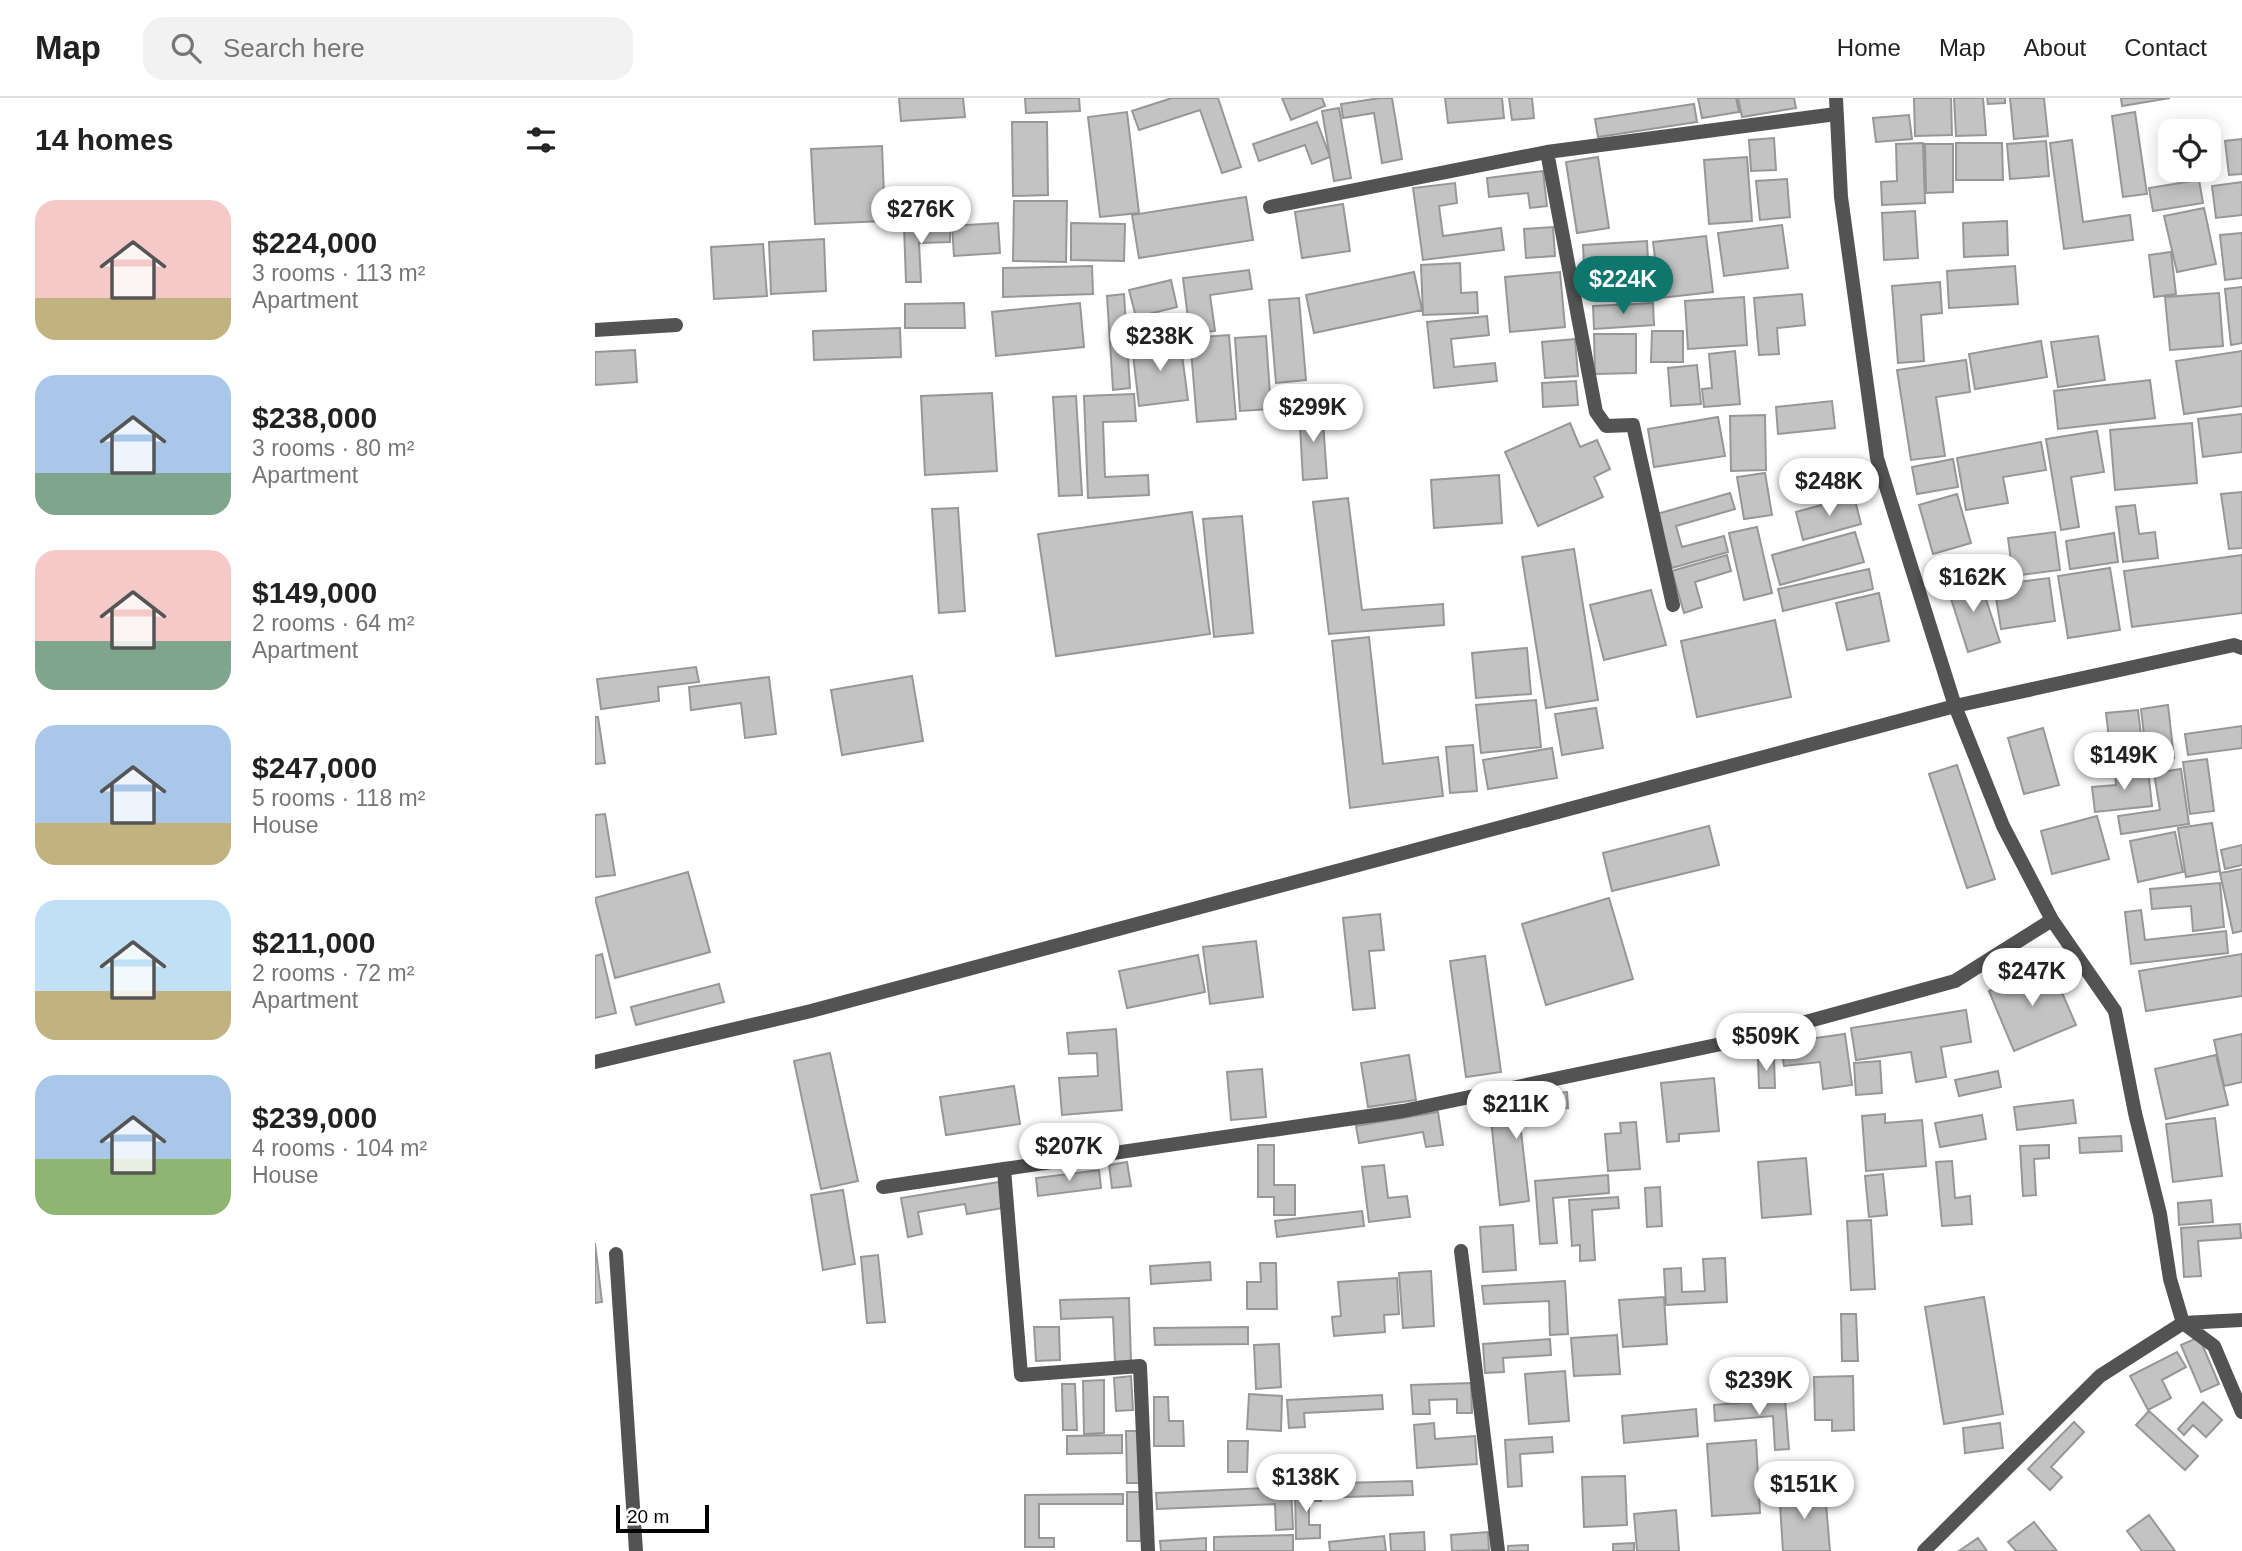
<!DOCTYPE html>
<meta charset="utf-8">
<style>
:root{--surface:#fff;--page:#f2f2f2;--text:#222;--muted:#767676;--line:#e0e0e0;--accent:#0f766e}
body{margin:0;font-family:Helvetica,sans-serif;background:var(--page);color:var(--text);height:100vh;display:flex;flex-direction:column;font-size:26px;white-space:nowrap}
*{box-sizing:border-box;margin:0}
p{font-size:23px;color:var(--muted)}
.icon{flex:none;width:38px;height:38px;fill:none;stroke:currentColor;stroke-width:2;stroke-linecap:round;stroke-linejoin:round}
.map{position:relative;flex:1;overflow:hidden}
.details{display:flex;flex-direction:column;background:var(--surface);width:595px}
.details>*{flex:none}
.fabs{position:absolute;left:1563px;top:21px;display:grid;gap:14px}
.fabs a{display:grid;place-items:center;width:63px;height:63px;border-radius:14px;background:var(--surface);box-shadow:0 4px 18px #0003;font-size:35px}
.scale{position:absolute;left:21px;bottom:18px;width:93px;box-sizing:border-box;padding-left:7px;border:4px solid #000;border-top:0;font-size:19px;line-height:24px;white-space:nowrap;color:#000;-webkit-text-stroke:5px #fff;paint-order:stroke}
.price{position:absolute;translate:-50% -60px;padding:0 16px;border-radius:24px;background:#fff;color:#222;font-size:23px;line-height:46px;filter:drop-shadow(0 2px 4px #0008)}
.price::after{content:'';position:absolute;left:50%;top:42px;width:21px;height:16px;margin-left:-10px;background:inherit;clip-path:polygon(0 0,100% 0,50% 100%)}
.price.selected{background:var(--accent);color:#fff}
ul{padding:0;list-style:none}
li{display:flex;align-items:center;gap:21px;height:175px;padding:0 35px}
li span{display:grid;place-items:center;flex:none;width:196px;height:140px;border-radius:21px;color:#555}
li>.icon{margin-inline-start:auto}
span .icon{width:84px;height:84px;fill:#fffc;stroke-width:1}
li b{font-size:30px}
h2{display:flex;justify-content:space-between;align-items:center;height:84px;padding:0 35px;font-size:30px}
header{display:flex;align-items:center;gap:42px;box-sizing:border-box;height:98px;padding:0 35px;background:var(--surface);border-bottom:2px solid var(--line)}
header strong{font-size:33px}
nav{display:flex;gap:38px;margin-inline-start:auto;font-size:24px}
.search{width:490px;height:63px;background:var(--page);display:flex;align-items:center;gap:18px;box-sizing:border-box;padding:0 24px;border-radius:21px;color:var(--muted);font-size:26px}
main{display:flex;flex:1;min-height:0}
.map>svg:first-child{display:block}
.building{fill:#c3c3c3;stroke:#979797;stroke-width:2}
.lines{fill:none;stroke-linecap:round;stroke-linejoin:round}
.minor{stroke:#535353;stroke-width:14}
.tertiary{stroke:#535353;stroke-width:14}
</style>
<header>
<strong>Map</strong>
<div class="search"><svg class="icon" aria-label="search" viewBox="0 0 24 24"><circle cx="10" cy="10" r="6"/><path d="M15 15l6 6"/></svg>Search here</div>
<nav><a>Home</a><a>Map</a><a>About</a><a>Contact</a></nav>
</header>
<main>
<section class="details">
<h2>14 homes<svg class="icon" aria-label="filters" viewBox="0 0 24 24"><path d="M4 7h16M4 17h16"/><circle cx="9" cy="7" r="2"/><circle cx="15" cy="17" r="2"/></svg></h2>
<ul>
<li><span style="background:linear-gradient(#f6c9c9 70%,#c2b280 0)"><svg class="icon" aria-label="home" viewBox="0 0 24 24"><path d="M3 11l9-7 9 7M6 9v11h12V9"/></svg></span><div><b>$224,000</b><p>3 rooms · 113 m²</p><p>Apartment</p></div></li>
<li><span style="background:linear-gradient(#a9c7e8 70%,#7fa58c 0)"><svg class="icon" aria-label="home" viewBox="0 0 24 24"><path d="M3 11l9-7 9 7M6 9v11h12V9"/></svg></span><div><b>$238,000</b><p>3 rooms · 80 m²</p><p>Apartment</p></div></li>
<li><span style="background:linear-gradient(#f6c9c9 65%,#7fa58c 0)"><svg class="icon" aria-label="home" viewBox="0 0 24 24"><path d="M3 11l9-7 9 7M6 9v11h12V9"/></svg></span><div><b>$149,000</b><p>2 rooms · 64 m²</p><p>Apartment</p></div></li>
<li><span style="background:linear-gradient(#a9c7e8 70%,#c2b280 0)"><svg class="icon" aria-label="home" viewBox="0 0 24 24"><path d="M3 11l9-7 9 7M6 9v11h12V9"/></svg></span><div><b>$247,000</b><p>5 rooms · 118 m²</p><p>House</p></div></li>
<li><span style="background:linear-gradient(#bfe0f5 65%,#c2b280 0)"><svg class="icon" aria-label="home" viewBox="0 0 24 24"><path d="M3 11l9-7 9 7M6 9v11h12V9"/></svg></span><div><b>$211,000</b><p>2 rooms · 72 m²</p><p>Apartment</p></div></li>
<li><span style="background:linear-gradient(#a9c7e8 60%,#8fb573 0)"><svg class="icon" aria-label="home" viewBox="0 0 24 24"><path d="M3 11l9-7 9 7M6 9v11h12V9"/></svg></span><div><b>$239,000</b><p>4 rooms · 104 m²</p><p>House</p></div></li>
</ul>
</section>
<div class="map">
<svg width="1647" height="1453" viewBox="0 0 1647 1453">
<rect width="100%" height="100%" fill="#fff"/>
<path class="building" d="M304,0H368L370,19L306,23Z
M430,0H484L485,13L431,15Z
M577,0H623L646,69L627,75L605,12L544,32L537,13Z
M687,0H727L730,8L696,22Z
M785,0H797L807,61L787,65L779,15L748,20L746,6Z
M850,0H907L909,20L853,25Z
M914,0H937L939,20L917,22Z
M1103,0H1141L1144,14L1107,20Z
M1143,0H1199L1201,10L1147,19Z
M1319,0H1356L1357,37L1320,38Z
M1359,0H1388L1391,37L1361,38Z
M1392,0H1410V5L1393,6Z
M1415,0H1449L1453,38L1419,41Z
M1526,0H1575L1527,8Z
M1099,6L1102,24L1003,39L1000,21Z
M744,10L756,80L739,83L727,13Z
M532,14L544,115L505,119L493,19Z
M1540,14L1552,96L1528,99L1517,18Z
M1314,17L1317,41L1281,44L1278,20Z
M417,24H452L453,97L418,98Z
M722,24L735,59L717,66L710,47L664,63L658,46Z
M1179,40L1181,72L1156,73L1154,42Z
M1647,41V76L1634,77L1630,43Z
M1477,42L1488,124L1535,117L1538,142L1469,151L1455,45Z
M1451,43L1454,78L1415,81L1412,46Z
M1328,45L1330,105L1287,107L1286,84L1302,83L1301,46Z
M1361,45H1407L1408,82H1361Z
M1330,46H1358V94L1331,95Z
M287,48L290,123L220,126L216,51Z
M1003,59L1014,130L982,135L971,64Z
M1152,59L1157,123L1114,126L1109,62Z
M948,73L952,108L935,110L933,95L894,99L892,80Z
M1192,81L1195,119L1165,122L1161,83Z
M1604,82L1608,105L1558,113L1554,90Z
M1647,84V117L1621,120L1617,88Z
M860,85L862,105L844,108L848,138L906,130L909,152L828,162L818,90Z
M651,99L658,142L544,160L537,117Z
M419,103H472L471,164L418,163Z
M748,106L755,153L707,160L700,114Z
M1609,110L1621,166L1582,174L1569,118Z
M1320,113L1323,160L1289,162L1287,115Z
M1412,123L1413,157L1369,159L1368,125Z
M403,125L405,155L359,158L357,128Z
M476,125L530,126L529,163L476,162Z
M355,127V144L324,145L326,184H311L309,128Z
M1187,127L1193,170L1129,178L1123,135Z
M958,129L960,158L931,160L929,131Z
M1647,135V180L1630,182L1625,137Z
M1111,138L1118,194L1065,200L1058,144Z
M229,141L231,193L176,196L174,144Z
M1052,143L1054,183L990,187L988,147Z
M168,146L172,198L119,201L116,149Z
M1576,154L1581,196L1559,199L1554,157Z
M865,165L866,195L882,194L883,215L828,217L826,167Z
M497,168L498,196L408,199V170Z
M1420,168L1423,206L1354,210L1352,173Z
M654,172L657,191L615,197L620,233L595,236L588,180Z
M819,174L827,212L719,235L711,197Z
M965,174L970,229L915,234L910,179Z
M576,182L582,209L541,219L534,192Z
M1345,184L1347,215L1326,217L1329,263L1303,265L1297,188Z
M1647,189V245L1636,247L1630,191Z
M1624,195L1628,248L1575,252L1570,199Z
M529,196L535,290L518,292L512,198Z
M1207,196L1210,227L1182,230L1184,256L1164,257L1159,200Z
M1149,199L1152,247L1093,251L1090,203Z
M704,200L711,282L681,285L674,202Z
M369,205L370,230H310V206Z
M485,205L489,249L401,258L397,214Z
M1058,205L1059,227L999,231L998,208Z
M892,218L894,237L856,241L859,269L900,265L902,283L839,290L832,224Z
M305,230L306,259L219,262L218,233Z
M1057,233H1088V264H1056Z
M999,236H1041V275L1000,276Z
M634,237L641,321L602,324L595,240Z
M671,238L676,311L645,313L640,240Z
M1503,238L1510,282L1463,289L1456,244Z
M980,241L983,278L950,280L947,244Z
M585,242L593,302L544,308L537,248Z
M1446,243L1452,279L1380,291L1374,256Z
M40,252L42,284L0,287V254Z
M1140,253L1145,306L1109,309L1107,291L1117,290L1114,256Z
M1647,253V308L1589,316L1581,263Z
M1371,262L1375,294L1341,299L1350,358L1316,362L1302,272Z
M1102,267L1106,306L1076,308L1073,270Z
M1555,282L1560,320L1463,331L1459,293Z
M981,283L983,307L948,309L947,285Z
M397,295L402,373L330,377L326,298Z
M539,296L541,323L508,324L510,379L553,377L554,397L493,400L489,298Z
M481,298L487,397L464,398L458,299Z
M1237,303L1240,330L1183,336L1181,309Z
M727,309L732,380L708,382L704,310Z
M1647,316V354L1608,359L1603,321Z
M1170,317L1171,372L1136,373L1135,318Z
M1123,319L1130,358L1059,369L1053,331Z
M975,325L985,349L1002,342L1015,371L999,379L1008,399L943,428L910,354Z
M1597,325L1602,385L1520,392L1515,332Z
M1502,333L1509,374L1476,379L1484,429L1466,432L1451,341Z
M1446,344L1451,372L1408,379L1413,405L1371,412L1362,360Z
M1358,361L1363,389L1322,396L1317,369Z
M1170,375L1177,417L1149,421L1142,379Z
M904,377L907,425L839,430L836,382Z
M1647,394V450L1634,451L1626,396Z
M1135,395L1140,411L1081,428L1087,449L1129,438L1133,454L1077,470L1062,416Z
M1362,396L1376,445L1338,456L1324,407Z
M1259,398L1266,426L1208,442L1201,414Z
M753,400L767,512L848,506L849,527L734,536L718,404Z
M1540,407L1544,436L1560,434L1563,460L1528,464L1521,409Z
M363,410L370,513L344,515L337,411Z
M597,414L615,536L461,558L443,436Z
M647,418L658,535L619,539L608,421Z
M1162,429L1177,495L1149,502L1134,435Z
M1260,434L1269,464L1185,487L1177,457Z
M1460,434L1465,472L1418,478L1413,440Z
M1519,435L1523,464L1475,471L1471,443Z
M979,451L1003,602L951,610L927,459Z
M1132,457L1136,473L1100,484L1107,509L1089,515L1077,473Z
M1647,457V515L1537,529L1529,473Z
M1515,470L1525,532L1473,540L1463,478Z
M1274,471L1278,491L1188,513L1183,491Z
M1383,477L1405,544L1373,554L1352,488Z
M1454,480L1460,523L1406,531L1399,487Z
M1056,492L1071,547L1009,562L995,507Z
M1284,495L1294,543L1252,552L1241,505Z
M1180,522L1196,599L1102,619L1086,543Z
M774,539L788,666L843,659L848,698L755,710L737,543Z
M932,550L936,596L881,600L877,555Z
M101,569L104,584L63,589L64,603L6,611L2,581Z
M317,578L328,643L247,657L236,592Z
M174,579L181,636L150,640L146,605L96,612L94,589Z
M941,602L946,649L886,655L881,607Z
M1573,607L1579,660L1552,663L1546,611Z
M1001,610L1008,650L967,657L960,616Z
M1543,612L1549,662L1517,666L1511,615Z
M0,619H3L10,665L0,666Z
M1647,628V650L1593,657L1590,636Z
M1448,630L1464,687L1429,696L1413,640Z
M878,647L882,693L855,695L851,649Z
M957,650L962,680L893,691L888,662Z
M1612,661L1619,713L1595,716L1588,664Z
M1362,667L1400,781L1372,790L1334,676Z
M1553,671L1557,708L1500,714L1497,689L1521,687L1520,674Z
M1586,671L1594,726L1526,736L1523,718L1565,712L1559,675Z
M10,716L20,777L0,779V717Z
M1502,718L1514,761L1457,776L1446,733Z
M1617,725L1625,773L1591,779L1583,730Z
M1114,728L1124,767L1017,793L1008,755Z
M1580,734L1588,774L1543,784L1535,743Z
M1647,747V767L1630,771L1626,752Z
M1647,771V833L1638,835L1625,775Z
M93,774L115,854L20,880L0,800Z
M1625,785L1629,829L1598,833L1596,808L1557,811L1555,791Z
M1014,800L1038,881L951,907L927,826Z
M1546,812L1550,842L1631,833L1633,855L1536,866L1530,814Z
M785,816L789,852L774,853L780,910L758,912L748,820Z
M661,843L668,899L615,906L608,849Z
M7,856L21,915L0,920V858Z
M1647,856V898L1551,913L1544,873Z
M603,857L610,894L532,910L524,873Z
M890,858L906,974L871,979L855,863Z
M1455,867L1481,927L1419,953L1394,893Z
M124,886L129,904L41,927L36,909Z
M1371,912L1376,944L1346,949L1351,979L1321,984L1316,954L1261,962L1256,930Z
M521,931L527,1012L467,1017L464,980L503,978L502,955L474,956L472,935Z
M1250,936L1257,987L1228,991L1225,964L1189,968L1185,945Z
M1647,936V984L1629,988L1619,942Z
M235,955L263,1083L226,1091L199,963Z
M814,957L821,1002L773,1009L766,965Z
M1621,957L1633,1007L1571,1021L1560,971Z
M1163,960H1179L1180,990H1164Z
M1285,963L1287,995L1261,997L1259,965Z
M667,971L671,1019L636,1022L632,974Z
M1403,973L1406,989L1364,998L1360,982Z
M1119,980L1124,1033L1084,1036V1043L1072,1044L1066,985Z
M419,988L425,1026L351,1037L345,999Z
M972,994L973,1010L924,1016L934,1103L905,1107L894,1003Z
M1478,1002L1481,1025L1422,1032L1419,1009Z
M843,1014L848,1047L831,1049L828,1034L764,1045L761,1028Z
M1290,1016V1025L1327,1022L1331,1068L1271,1073L1267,1018Z
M1387,1017L1391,1041L1345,1049L1340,1025Z
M1620,1020L1627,1078L1578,1084L1571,1026Z
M1041,1024L1045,1071L1013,1073L1010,1036L1026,1035L1025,1025Z
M1526,1038L1527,1053L1485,1055L1484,1040Z
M663,1047H679V1087H700V1117H679V1099H663Z
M1454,1047V1060L1439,1061L1441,1097L1428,1098L1425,1048Z
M1211,1060L1216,1116L1167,1120L1163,1064Z
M1357,1063L1360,1100L1375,1098L1377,1126L1347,1128L1341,1064Z
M532,1064L536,1088L517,1090L514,1067Z
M789,1067L793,1100L812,1098L815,1119L774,1124L767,1069Z
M504,1072L506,1090L443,1098L441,1080Z
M1288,1076L1292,1117L1274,1119L1270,1078Z
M1013,1077L1014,1095L958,1100L962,1145L945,1146L940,1083Z
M404,1084L408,1110L372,1116L370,1106L323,1114L327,1136L313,1139L306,1100Z
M1065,1089L1067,1128L1052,1129L1050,1090Z
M248,1092L260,1166L228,1172L216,1097Z
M1023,1099L1024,1110L997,1112L1000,1162L985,1163V1147L977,1148L974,1102Z
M1616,1102L1618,1124L1584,1127L1583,1105Z
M767,1113L769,1128L682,1139L680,1123Z
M1276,1122L1280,1191L1256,1192L1252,1123Z
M1645,1126L1646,1140L1603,1143L1606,1178L1589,1179L1586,1130Z
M918,1127L921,1172L888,1174L885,1129Z
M0,1145L7,1204L0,1205Z
M283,1157L290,1224L272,1225L266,1159Z
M1130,1160L1132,1204L1071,1207L1069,1171L1086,1170L1087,1194L1110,1193L1108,1161Z
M615,1164L616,1182L556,1186L555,1168Z
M665,1165H681L682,1211H652V1184H666Z
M836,1173L839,1228L808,1230L804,1175Z
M802,1180L804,1216L789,1217L790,1234L739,1238L737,1219L746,1218L743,1184Z
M970,1183L973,1236L955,1237L954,1203L889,1206L887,1188Z
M1069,1199L1072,1246L1028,1249L1024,1202Z
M1389,1199L1408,1316L1349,1326L1330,1209Z
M534,1200L536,1264H520L518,1219L466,1221L465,1202Z
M1246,1216H1261L1263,1263H1247Z
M439,1229H464L465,1262L441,1263Z
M653,1229V1246L560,1247L559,1230Z
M1022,1237L1025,1276L979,1278L976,1240Z
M1604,1239L1624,1286L1606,1294L1586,1247Z
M955,1241L956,1257L908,1260L909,1274L890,1275L888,1246Z
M684,1246L686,1289L661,1291L659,1247Z
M1582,1254L1591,1269L1567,1282L1576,1300L1553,1312L1535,1278Z
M970,1273L974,1323L934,1326L930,1276Z
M536,1278L538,1312L521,1313L519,1280Z
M1258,1278L1259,1332L1237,1333V1322H1220L1219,1279Z
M509,1282V1335L489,1336L488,1283Z
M876,1285L877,1315H862V1301L834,1302L835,1316H818L816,1287Z
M467,1286H480L482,1332H468Z
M654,1296L687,1298L686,1333L652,1331Z
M787,1297L788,1311L709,1315L710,1329L694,1330L692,1302Z
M559,1299H573L574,1323H588L589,1348H559Z
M1190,1301L1194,1351L1180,1352L1178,1318L1120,1323L1119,1307Z
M1608,1304L1627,1322L1611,1339L1598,1327L1589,1337L1583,1331Z
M1101,1311L1103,1338L1029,1345L1027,1318Z
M1554,1313L1603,1358L1590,1372L1541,1327Z
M1479,1324L1489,1334L1456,1369L1467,1379L1455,1392L1433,1371Z
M839,1325L840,1341L880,1338L882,1366L822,1370L819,1327Z
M1405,1325L1408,1350L1370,1355L1368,1330Z
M531,1333H544L545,1385H532Z
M527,1337V1355L472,1356V1338Z
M957,1339L958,1354L925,1356L927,1388L913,1389L910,1342Z
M1161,1342L1165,1415L1117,1418L1112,1346Z
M633,1343H653L652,1374H633Z
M1030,1378L1032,1427L989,1429L987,1379Z
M817,1383L818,1397L749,1399V1385Z
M696,1389L698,1431L681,1432L680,1406L562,1411L561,1395Z
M726,1391V1403H714V1427H725V1440L701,1441L700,1392Z
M1184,1391L1230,1394L1235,1453H1188Z
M532,1394H545L546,1443H532Z
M528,1396V1406H444V1440H459V1449H430V1397Z
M1081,1412L1084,1453H1042L1039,1416Z
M1554,1417L1580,1453H1547L1532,1433Z
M1439,1424L1462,1453H1421L1413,1444Z
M829,1434L830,1453H796L795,1436Z
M893,1434L894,1452L857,1453L856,1437Z
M698,1437V1453H619V1439Z
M789,1438L791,1453H735L734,1444Z
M611,1440V1453H566L565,1443Z
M1383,1440L1392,1453H1364Z
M1039,1445V1453H1018V1446Z
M933,1447V1453H913V1448Z"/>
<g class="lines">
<path class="minor" d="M1241,0L1246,99L1282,360L1360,608L1639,547L1647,550
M952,54L1001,314L1011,328L1038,327L1078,507
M675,109L952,54L1241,16
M0,232L81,227
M1360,608L1408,728L1457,822L1520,913L1540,1015L1565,1116L1575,1181L1588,1225L1619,1248L1647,1314
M288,1089L409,1071
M866,1153L903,1453
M21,1156L41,1453
M553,1453L545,1268L426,1277L409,1071L808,1013L1145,942L1360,883L1457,822
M1329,1453L1505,1278L1588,1225L1647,1222"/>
<path class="tertiary" d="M0,964L216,913L1360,608"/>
</g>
</svg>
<div class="fabs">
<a><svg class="icon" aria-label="locate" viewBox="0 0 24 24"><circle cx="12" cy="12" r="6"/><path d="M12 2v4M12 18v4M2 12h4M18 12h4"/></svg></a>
</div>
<div class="scale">20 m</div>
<b class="price" style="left:326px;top:148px">$276K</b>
<b class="price selected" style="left:1028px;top:218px">$224K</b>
<b class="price" style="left:565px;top:275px">$238K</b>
<b class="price" style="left:718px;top:346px">$299K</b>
<b class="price" style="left:1234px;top:420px">$248K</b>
<b class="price" style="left:1378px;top:516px">$162K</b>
<b class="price" style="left:1529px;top:694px">$149K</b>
<b class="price" style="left:1437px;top:910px">$247K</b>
<b class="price" style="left:1171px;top:975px">$509K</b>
<b class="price" style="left:921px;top:1043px">$211K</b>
<b class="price" style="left:474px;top:1085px">$207K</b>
<b class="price" style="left:1164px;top:1319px">$239K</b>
<b class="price" style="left:711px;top:1416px">$138K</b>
<b class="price" style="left:1209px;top:1423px">$151K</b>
</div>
</main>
